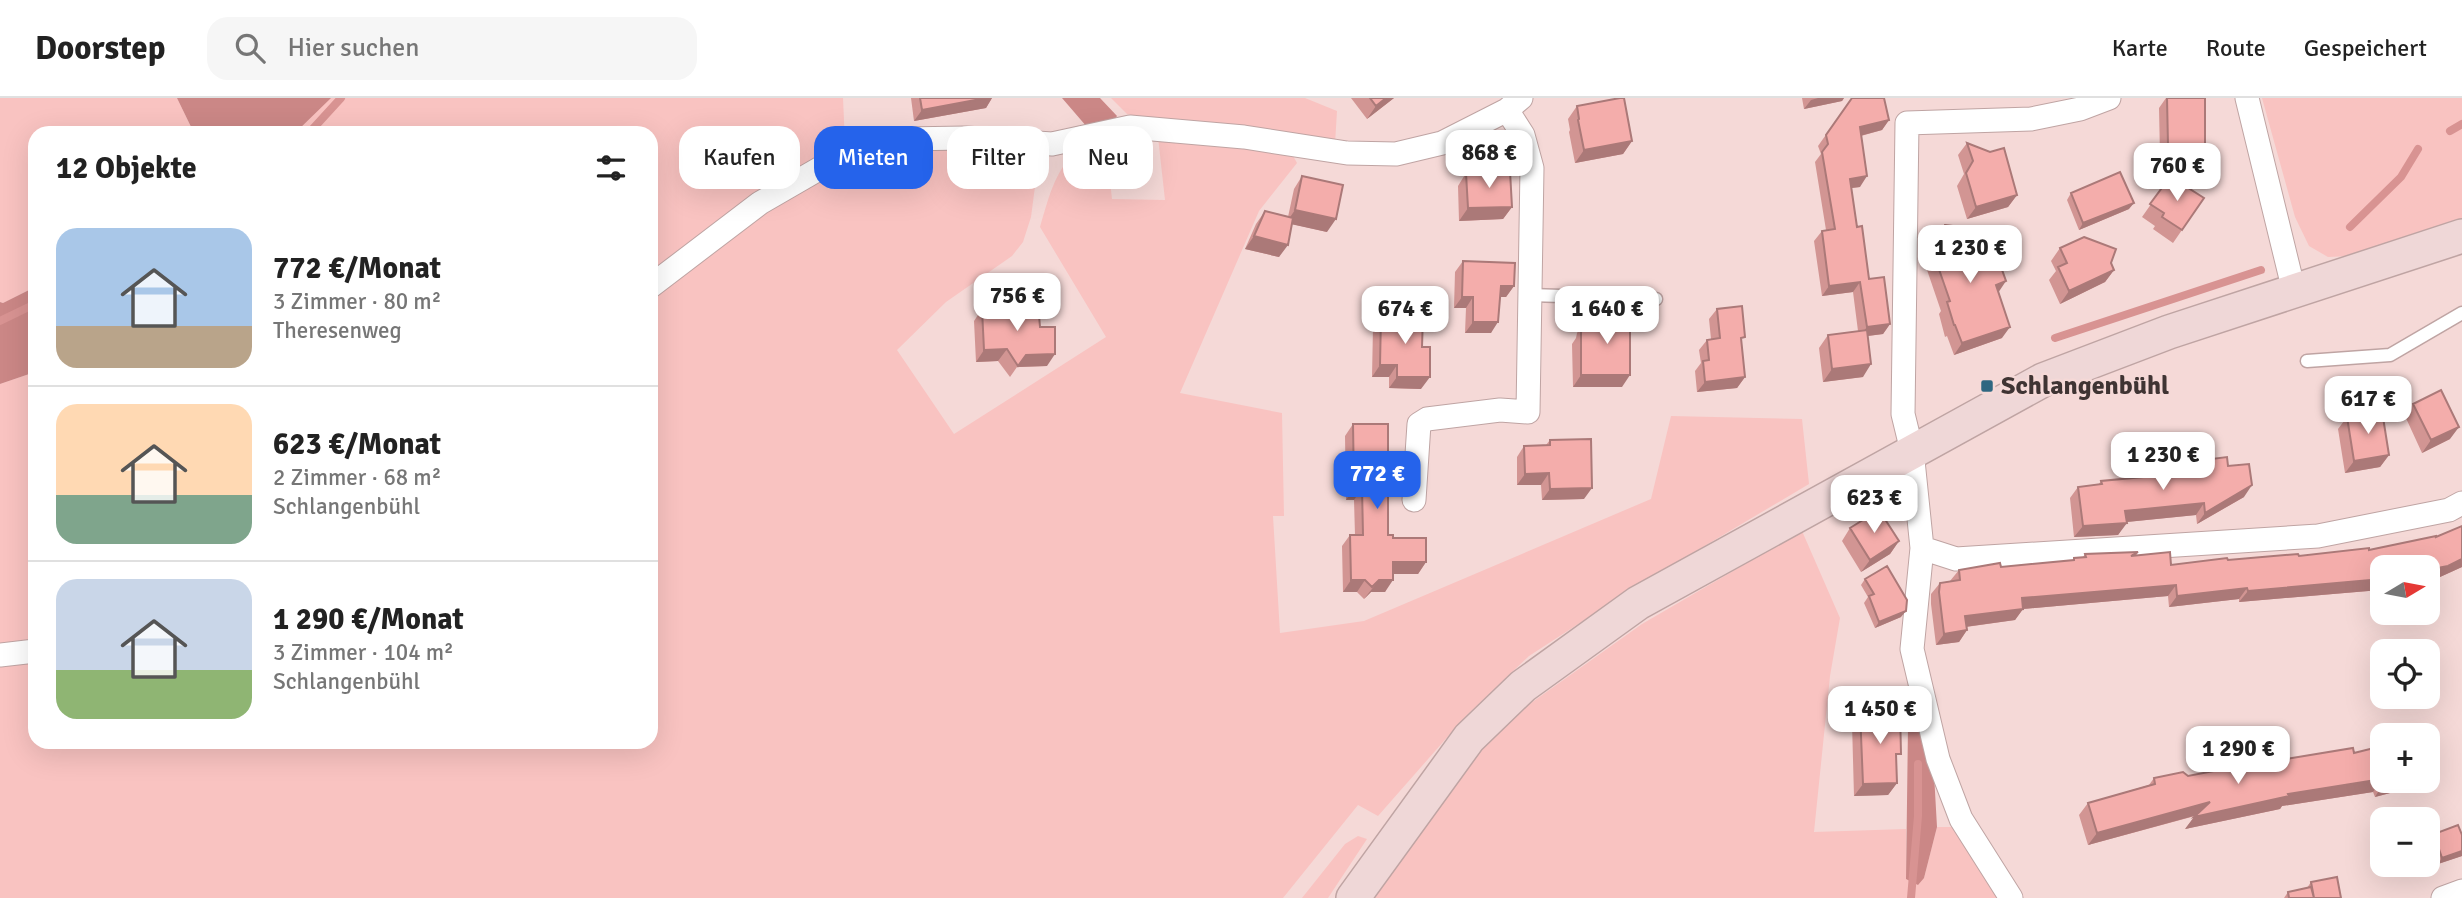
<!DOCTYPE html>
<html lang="de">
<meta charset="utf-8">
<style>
:root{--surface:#fff;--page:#f6f6f6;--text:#222;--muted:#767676;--line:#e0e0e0;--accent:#2563eb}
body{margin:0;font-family:Signika,sans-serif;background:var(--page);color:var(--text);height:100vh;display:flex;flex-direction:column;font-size:26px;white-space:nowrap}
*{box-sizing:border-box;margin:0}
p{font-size:23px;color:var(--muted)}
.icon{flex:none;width:38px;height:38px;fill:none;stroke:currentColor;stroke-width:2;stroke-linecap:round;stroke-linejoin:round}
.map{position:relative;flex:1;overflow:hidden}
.sheet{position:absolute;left:28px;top:28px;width:630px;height:623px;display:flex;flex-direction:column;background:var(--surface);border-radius:21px;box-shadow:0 7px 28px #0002}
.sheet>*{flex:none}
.hud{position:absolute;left:679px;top:28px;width:665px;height:63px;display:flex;gap:14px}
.needle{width:46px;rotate:80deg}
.controls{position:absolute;left:2370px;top:457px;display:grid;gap:14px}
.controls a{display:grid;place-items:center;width:70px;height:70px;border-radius:14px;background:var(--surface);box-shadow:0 7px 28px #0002;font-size:35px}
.price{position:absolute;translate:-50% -60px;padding:0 16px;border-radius:14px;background:#fff;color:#222;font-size:23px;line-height:46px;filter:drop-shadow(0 2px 4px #0008)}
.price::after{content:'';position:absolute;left:50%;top:42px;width:21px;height:16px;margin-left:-10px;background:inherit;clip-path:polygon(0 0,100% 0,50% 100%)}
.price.selected{background:var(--accent);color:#fff}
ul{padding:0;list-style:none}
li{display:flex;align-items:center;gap:21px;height:175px;padding:0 28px}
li+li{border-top:2px solid var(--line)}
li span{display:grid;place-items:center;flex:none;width:196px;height:140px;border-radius:21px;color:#555}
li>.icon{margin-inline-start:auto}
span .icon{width:84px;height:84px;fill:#fffc;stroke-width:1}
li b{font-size:30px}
h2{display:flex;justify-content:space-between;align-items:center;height:84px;padding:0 28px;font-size:30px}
.tag{padding:0 24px;border-radius:21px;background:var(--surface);box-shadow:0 7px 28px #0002;font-size:24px;line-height:63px}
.tag.selected{background:var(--accent);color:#fff}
header{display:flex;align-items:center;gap:42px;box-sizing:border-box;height:98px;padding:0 35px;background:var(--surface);border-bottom:2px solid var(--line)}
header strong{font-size:33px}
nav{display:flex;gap:38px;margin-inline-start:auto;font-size:24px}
.search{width:490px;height:63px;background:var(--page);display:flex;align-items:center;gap:18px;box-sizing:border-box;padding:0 24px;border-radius:21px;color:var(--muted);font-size:26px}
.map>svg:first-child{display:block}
.green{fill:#f9c3c1}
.forest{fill:#cb8786}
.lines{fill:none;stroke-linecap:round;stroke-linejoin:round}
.stream{stroke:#d89392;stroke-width:8}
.lane-casing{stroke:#bfa4a3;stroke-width:15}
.street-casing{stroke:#bfa4a3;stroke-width:25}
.secondary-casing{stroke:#bfa4a3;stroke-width:36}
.lane{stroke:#fff;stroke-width:12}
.street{stroke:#fff;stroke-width:23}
.secondary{stroke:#efd7d7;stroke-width:33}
.wall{fill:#d29593}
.shaded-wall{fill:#ab7978}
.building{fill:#f4adab;stroke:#ab7978;stroke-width:2}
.poi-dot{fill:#2e6781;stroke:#f5d9d7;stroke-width:2.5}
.labels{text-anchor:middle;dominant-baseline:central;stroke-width:5;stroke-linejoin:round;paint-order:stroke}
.poi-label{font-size:26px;font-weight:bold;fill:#3f3433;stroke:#f5d9d7;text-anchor:start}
</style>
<header>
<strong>Doorstep</strong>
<div class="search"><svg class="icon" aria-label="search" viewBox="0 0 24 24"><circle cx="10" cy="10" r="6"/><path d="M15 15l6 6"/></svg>Hier suchen</div>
<nav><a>Karte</a><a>Route</a><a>Gespeichert</a></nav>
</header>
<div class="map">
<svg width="2462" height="800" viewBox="0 0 2462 800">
<rect width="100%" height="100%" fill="#f5d9d7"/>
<path class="green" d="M0,0H177L194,35H35V189L3,205L0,204Z
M330,0H843L845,45L651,175V35H287Z
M1111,0H1305L1337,13L1335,46L1134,18L1127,16Z
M2262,0H2462V121L2351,158L2328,159L2309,148L2295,119Z
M1105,38L1112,101L1165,102L1158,39L1292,56L1297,65L1259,113L1180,295L1282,315L1284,418H1273L1280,535L1364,523L1651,401L1671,318L1802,321L1809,386L1632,491L1529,558L1465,619L1378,718L1358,707L1283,800H0V563L35,561V644H651V200L755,115L847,65L853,67L912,51L989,48L1028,59L1036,81L1031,119L1023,144L1012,158L946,204L897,252L954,336L1106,239L1040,129C1048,103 1054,73 1076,54C1084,47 1095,43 1105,38Z
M35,274V548L0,551V286Z
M1802,433L1840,520L1830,578L1814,734L1906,731V781L1924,780L1937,729H1959L2001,800H1370L1481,649L1531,605L1642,526Z
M1358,738L1367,741L1328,800H1302L1345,746Z"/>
<path class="forest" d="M177,0H331L295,35H194Z
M1062,0H1100L1117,18L1113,24L1087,29Z
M35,189V274L0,286V204L3,205Z
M1908,628L1922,636L1934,676L1937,729L1924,780L1918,787L1906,781Z"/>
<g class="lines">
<path class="stream" d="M2450,33L2462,26
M309,35L341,0
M2350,129L2401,79L2418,51
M0,223L35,206
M2055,240L2261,172
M1911,800L1918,718V666"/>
<defs>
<path id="lane" d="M1530,197L1656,201
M2307,263L2390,257L2462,215"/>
<path id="street" d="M2247,0L2294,193
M651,188L760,105L843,57L902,41L966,40L1052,46L1130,29L1244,39L1347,55L1396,56L1442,45L1507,12L1521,0
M1414,402L1419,326L1427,321L1500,312L1528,314L1532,70L1523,37L1507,12
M1922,450L1956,461L2318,438L2449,412L2462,405
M0,557L35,553
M2011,800L1961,721L1938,661L1912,551L1922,450L1912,353L1903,316L1907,25L2031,21L2080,11L2109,0
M2443,800L2462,793"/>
<path id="secondary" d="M1353,800L1469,640L1523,588L1638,505L2043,282L2169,234L2462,138"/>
</defs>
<use href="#lane" class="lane-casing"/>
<use href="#street" class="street-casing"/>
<use href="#secondary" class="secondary-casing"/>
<use href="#lane" class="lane"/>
<use href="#street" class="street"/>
<use href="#secondary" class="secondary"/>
</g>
<path class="wall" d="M911,0H994H992L986,10L914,23Z
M1351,0H1394L1367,21Z
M1802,0H1844L1842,3L1804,11Z
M1852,0L1889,22L1882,32L1861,38L1860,89L1851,90L1857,129L1869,181L1890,226L1883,236L1868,238L1863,279L1823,284L1819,250L1828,237L1858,233L1853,194L1822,198L1814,143L1822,133L1826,132L1815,64L1821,56L1818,48Z
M2166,0H2205V46L2197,57L2160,58L2159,10Z
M1577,8L1632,43L1623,56L1575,65L1569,34L1570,32L1568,21Z
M1967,45L2017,97L2008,109L1967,121L1957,88L1964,76L1958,57Z
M1466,75L1512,109L1503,121L1459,123L1458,88Z
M1302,78L1327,134L1292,126L1279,159L1245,151L1256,126L1265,113L1288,119L1294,91Z
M2170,79L2183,89L2204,100L2173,145L2153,131L2155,128L2142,119Z
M2071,95L2129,111L2079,132L2067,102Z
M1945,127L1979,162L1998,194L2002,240L1954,257L1947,238L1945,239L1939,216L1941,213L1926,169L1928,150Z
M2060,150L2111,165L2114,172L2105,184L2060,206L2049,182L2056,173L2051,163Z
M1463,163L1514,188L1506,199H1500L1491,235H1465L1466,210H1454L1455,174Z
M982,211L1026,217L1040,229L1047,268L1017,269L1010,279L998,263L976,264L974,223Z
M1717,211L1741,245L1745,279L1737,290L1697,294L1695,273L1701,265L1699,252L1707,242L1711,241L1709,221Z
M1604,216L1622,289H1573L1572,246L1576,240L1577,235L1585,223L1599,224Z
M1381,218L1421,291L1389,290V279H1372L1373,229Z
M2413,306L2450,341L2422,355L2405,318Z
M2347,319L2389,357L2380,369L2345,375L2338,331Z
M1353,326L1388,437L1426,464L1418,476H1393L1385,494H1371L1364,501L1357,494H1343L1342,448L1350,437H1355L1354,402H1346L1345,338Z
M1550,342L1584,401L1542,402L1541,387H1517V359L1524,348L1546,347Z
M2195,363L2244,399L2197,426L2196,417L2126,424L2118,437L2074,439L2070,400L2078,389L2099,386L2101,383L2187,375Z
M2462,428V469L2440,479L2382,469V491L2380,492L2239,504V501L2169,509L2168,498L2023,511L2015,522L1966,529L1967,532L1959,544L1936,547L1931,506V496L1940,485L1950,483L1959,472L2001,469L2072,462L2074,460L2083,459L2085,456L2138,454L2136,458L2171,467L2299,458L2369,452L2436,439Z
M1850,430L1899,443L1890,456L1861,474L1842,443Z
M1865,481L1901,519L1875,530L1864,505L1868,499L1861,487Z
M1860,613L1896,664L1897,685L1888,697L1854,698L1852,625Z
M2382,648V682H2423L2420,687L2375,699L2373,694L2282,708L2280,711L2185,731L2195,718L2088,747L2079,717L2088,705L2149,687L2154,680L2188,678L2267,664L2354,655Z
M2434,736L2462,737V758L2438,766L2429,743Z
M2311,784L2341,800H2284L2288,794L2307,790Z"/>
<path class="shaded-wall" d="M985,0H994H992L986,10L914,23L922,12Z
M1386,0H1394L1367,21L1376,8Z
M1818,0H1844L1842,3L1804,11L1811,2Z
M1889,22L1882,32L1852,40L1860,29Z
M1632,43L1623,56L1575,65L1584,52Z
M2205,46L2197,57L2160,58L2168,47Z
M1867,78L1860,89L1843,91L1850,81Z
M2017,97L2008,109L1967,121L1976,109Z
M2134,105L2129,111L2079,132L2083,125Z
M1512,109L1503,121L1459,123L1468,110Z
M1295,112L1336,121L1327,134L1286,125Z
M1254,138L1288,147L1279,159L1245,151Z
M2114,172L2105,184L2060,206L2069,193Z
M2006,183L1998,195L1996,187Z
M1860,184L1853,194L1822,198L1829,188Z
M1501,188H1514L1506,199H1493Z
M1462,199H1473L1466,210H1454Z
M1473,224H1498L1491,235H1465Z
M1890,226L1883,236L1859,239L1867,229Z
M2010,229L2002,240L1954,257L1962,245Z
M1007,251L998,263L976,264L984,252Z
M1055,256L1047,268L1017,269L1026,257Z
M1871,266L1863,279L1823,284L1832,271Z
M1380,267H1397L1389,279H1372Z
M1581,277H1630L1622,289H1573Z
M1397,279H1430L1421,291L1389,290Z
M1745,279L1737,290L1697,294L1705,284Z
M2459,329L2450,341L2422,355L2431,342Z
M2389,357L2380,369L2345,375L2354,363Z
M1549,375L1541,387H1517L1525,376Z
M2252,387L2244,399L2197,426L2205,415Z
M1354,390H1362L1354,402H1346Z
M1592,390L1584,401L1542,402L1550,391Z
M2204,405L2196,417L2117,425L2125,413Z
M2127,425L2118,437L2074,439L2083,428Z
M1899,443L1890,456L1861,474L1870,462Z
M2462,461V469L2440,479L2427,482V472Z
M1393,464H1426L1418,476H1385Z
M2382,481V491L2380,492L2239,504L2248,493Z
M1351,482H1365L1357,494H1343Z
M1379,482H1393L1385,494H1371L1364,501Z
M2176,487L2168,498L2023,511L2015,522L1957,530L1965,518L2022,500Z
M2247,490L2239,501L2169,509L2177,498Z
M1906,513L1901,519L1875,530L1879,524Z
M1967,532L1959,544L1936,547L1944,536Z
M2382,681L2373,694L2282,708L2280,711L2185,731L2194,719L2288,696Z
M2397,682H2423L2420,687L2375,699L2383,686Z
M1897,685L1888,697L1854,698L1863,686Z
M2210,704L2201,716L2088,747L2097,735Z
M2462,753V758L2438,766L2442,760Z"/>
<path class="building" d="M920,0H986L922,12Z
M1370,0H1386L1376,8Z
M1620,0H1624L1632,43L1584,52L1578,22L1579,21L1577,8Z
M1852,0H1884L1889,22L1860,29L1867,78L1850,81L1857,129L1862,128L1869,181L1884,179L1890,226L1867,229L1860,184L1829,188L1822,133L1835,131L1822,54L1828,46L1826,37Z
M2167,0H2205V46L2168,47Z
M1967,45L1990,54L2004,50L2017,97L1976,109L1966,75L1973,63Z
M1510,73L1512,109L1468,110L1466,75Z
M2120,74L2134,105L2083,125L2071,95Z
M1302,78L1343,87L1336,121L1295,112Z
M2170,79L2183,89L2185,88L2204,100L2182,132L2162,119L2164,115L2150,106Z
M1265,113L1293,120L1288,147L1254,138Z
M1945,127L1968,130L1979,162L1996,155L2006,183L1996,187L2010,229L1962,245L1955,227H1954L1947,204L1950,203L1934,157L1937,139H1943Z
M2084,139L2116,151L2111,165L2114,172L2069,193L2058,169L2067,165L2060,150Z
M1463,163L1515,165L1514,188H1501L1498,224H1473V199H1462Z
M1742,208L1745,239L1741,240L1745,279L1705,284L1703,263L1709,262L1707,242L1720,240L1717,211Z
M1026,210V217H1039L1040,229H1055V256L1026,257L1018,268L1007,251L984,252L982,211Z
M1604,216H1630V277H1581V234L1585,230V223L1604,224Z
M1381,218H1423L1422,249H1430V279H1397V267H1380Z
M1867,232L1871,266L1832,271L1828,237Z
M2441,292L2459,329L2431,342L2413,306Z
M2382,313L2389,357L2354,363L2347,319Z
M1353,326H1388V437H1393V440H1426V464H1393V482H1379L1372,489L1365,482H1351L1350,437H1363L1362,390H1354Z
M1591,341L1592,390L1550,391L1549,375L1525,376L1524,348L1550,347V342Z
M2227,359L2228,368L2249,366L2252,387L2205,415L2204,405L2125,413L2127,425L2083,428L2078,389L2102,386L2101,383L2196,374L2195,363Z
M1879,412L1899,443L1870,462L1850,430Z
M2462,428V461L2448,468L2427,472V469H2382V481L2248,493L2247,490L2177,498L2176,487L2022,500L2023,511L1965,518L1967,532L1944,536L1939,494L1940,485L1960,482L1959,472L2000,465L2001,469L2074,462V460L2086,459L2085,456L2138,454L2131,458L2170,454L2171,467L2227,460L2228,462L2298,456L2299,458L2369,450V452L2436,438V439Z
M1887,468L1907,502L1906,513L1879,524L1869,498L1874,496L1865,481Z
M1900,612L1901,656H1896L1897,685L1863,686L1860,613Z
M2382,648V681L2288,696L2289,698L2194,719L2210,704L2097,735L2088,705L2155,686L2154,680L2183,674L2188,678L2266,663L2267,664L2353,650L2354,655Z
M2382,682H2397L2383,686Z
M2458,727L2462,737V753L2442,760L2434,736Z
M2337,779L2341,800H2314L2311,784Z
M2311,789L2314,800H2289L2288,794Z"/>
<rect class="poi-dot" x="1980" y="281" width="14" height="14" rx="3.5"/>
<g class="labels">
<g class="poi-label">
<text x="2001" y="288">Schlangenbühl</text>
</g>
</g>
</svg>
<div class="controls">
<a><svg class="needle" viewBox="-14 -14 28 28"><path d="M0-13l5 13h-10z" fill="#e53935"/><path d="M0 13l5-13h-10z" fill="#767676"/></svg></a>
<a><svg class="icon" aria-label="locate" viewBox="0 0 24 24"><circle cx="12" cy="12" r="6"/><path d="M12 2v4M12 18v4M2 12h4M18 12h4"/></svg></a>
<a>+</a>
<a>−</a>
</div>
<b class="price" style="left:1489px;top:92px">868 €</b>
<b class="price" style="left:2177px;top:105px">760 €</b>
<b class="price" style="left:1970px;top:187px">1 230 €</b>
<b class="price" style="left:1017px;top:235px">756 €</b>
<b class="price" style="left:1405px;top:248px">674 €</b>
<b class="price" style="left:1607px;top:248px">1 640 €</b>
<b class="price" style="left:2368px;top:338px">617 €</b>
<b class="price" style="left:2163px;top:394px">1 230 €</b>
<b class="price selected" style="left:1377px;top:413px">772 €</b>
<b class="price" style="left:1874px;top:437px">623 €</b>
<b class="price" style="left:1880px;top:648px">1 450 €</b>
<b class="price" style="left:2238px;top:688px">1 290 €</b>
<div class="hud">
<a class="tag">Kaufen</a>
<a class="tag selected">Mieten</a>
<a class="tag">Filter</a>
<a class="tag">Neu</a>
</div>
<section class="sheet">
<h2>12 Objekte<svg class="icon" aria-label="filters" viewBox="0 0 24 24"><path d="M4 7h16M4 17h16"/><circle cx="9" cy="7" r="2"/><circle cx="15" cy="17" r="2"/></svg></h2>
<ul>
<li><span style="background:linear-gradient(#a9c7e8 70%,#b9a48a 0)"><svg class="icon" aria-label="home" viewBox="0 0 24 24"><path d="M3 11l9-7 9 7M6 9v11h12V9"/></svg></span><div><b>772 €/Monat</b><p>3 Zimmer · 80 m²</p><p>Theresenweg</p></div></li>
<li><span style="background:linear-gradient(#ffd9b3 65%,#7fa58c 0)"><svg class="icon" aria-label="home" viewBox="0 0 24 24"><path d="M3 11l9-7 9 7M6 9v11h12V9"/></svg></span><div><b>623 €/Monat</b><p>2 Zimmer · 68 m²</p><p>Schlangenbühl</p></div></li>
<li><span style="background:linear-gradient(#c9d6e8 65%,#8fb573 0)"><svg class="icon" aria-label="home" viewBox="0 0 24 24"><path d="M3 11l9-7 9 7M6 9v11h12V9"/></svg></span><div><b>1 290 €/Monat</b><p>3 Zimmer · 104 m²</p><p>Schlangenbühl</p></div></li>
</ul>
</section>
</div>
